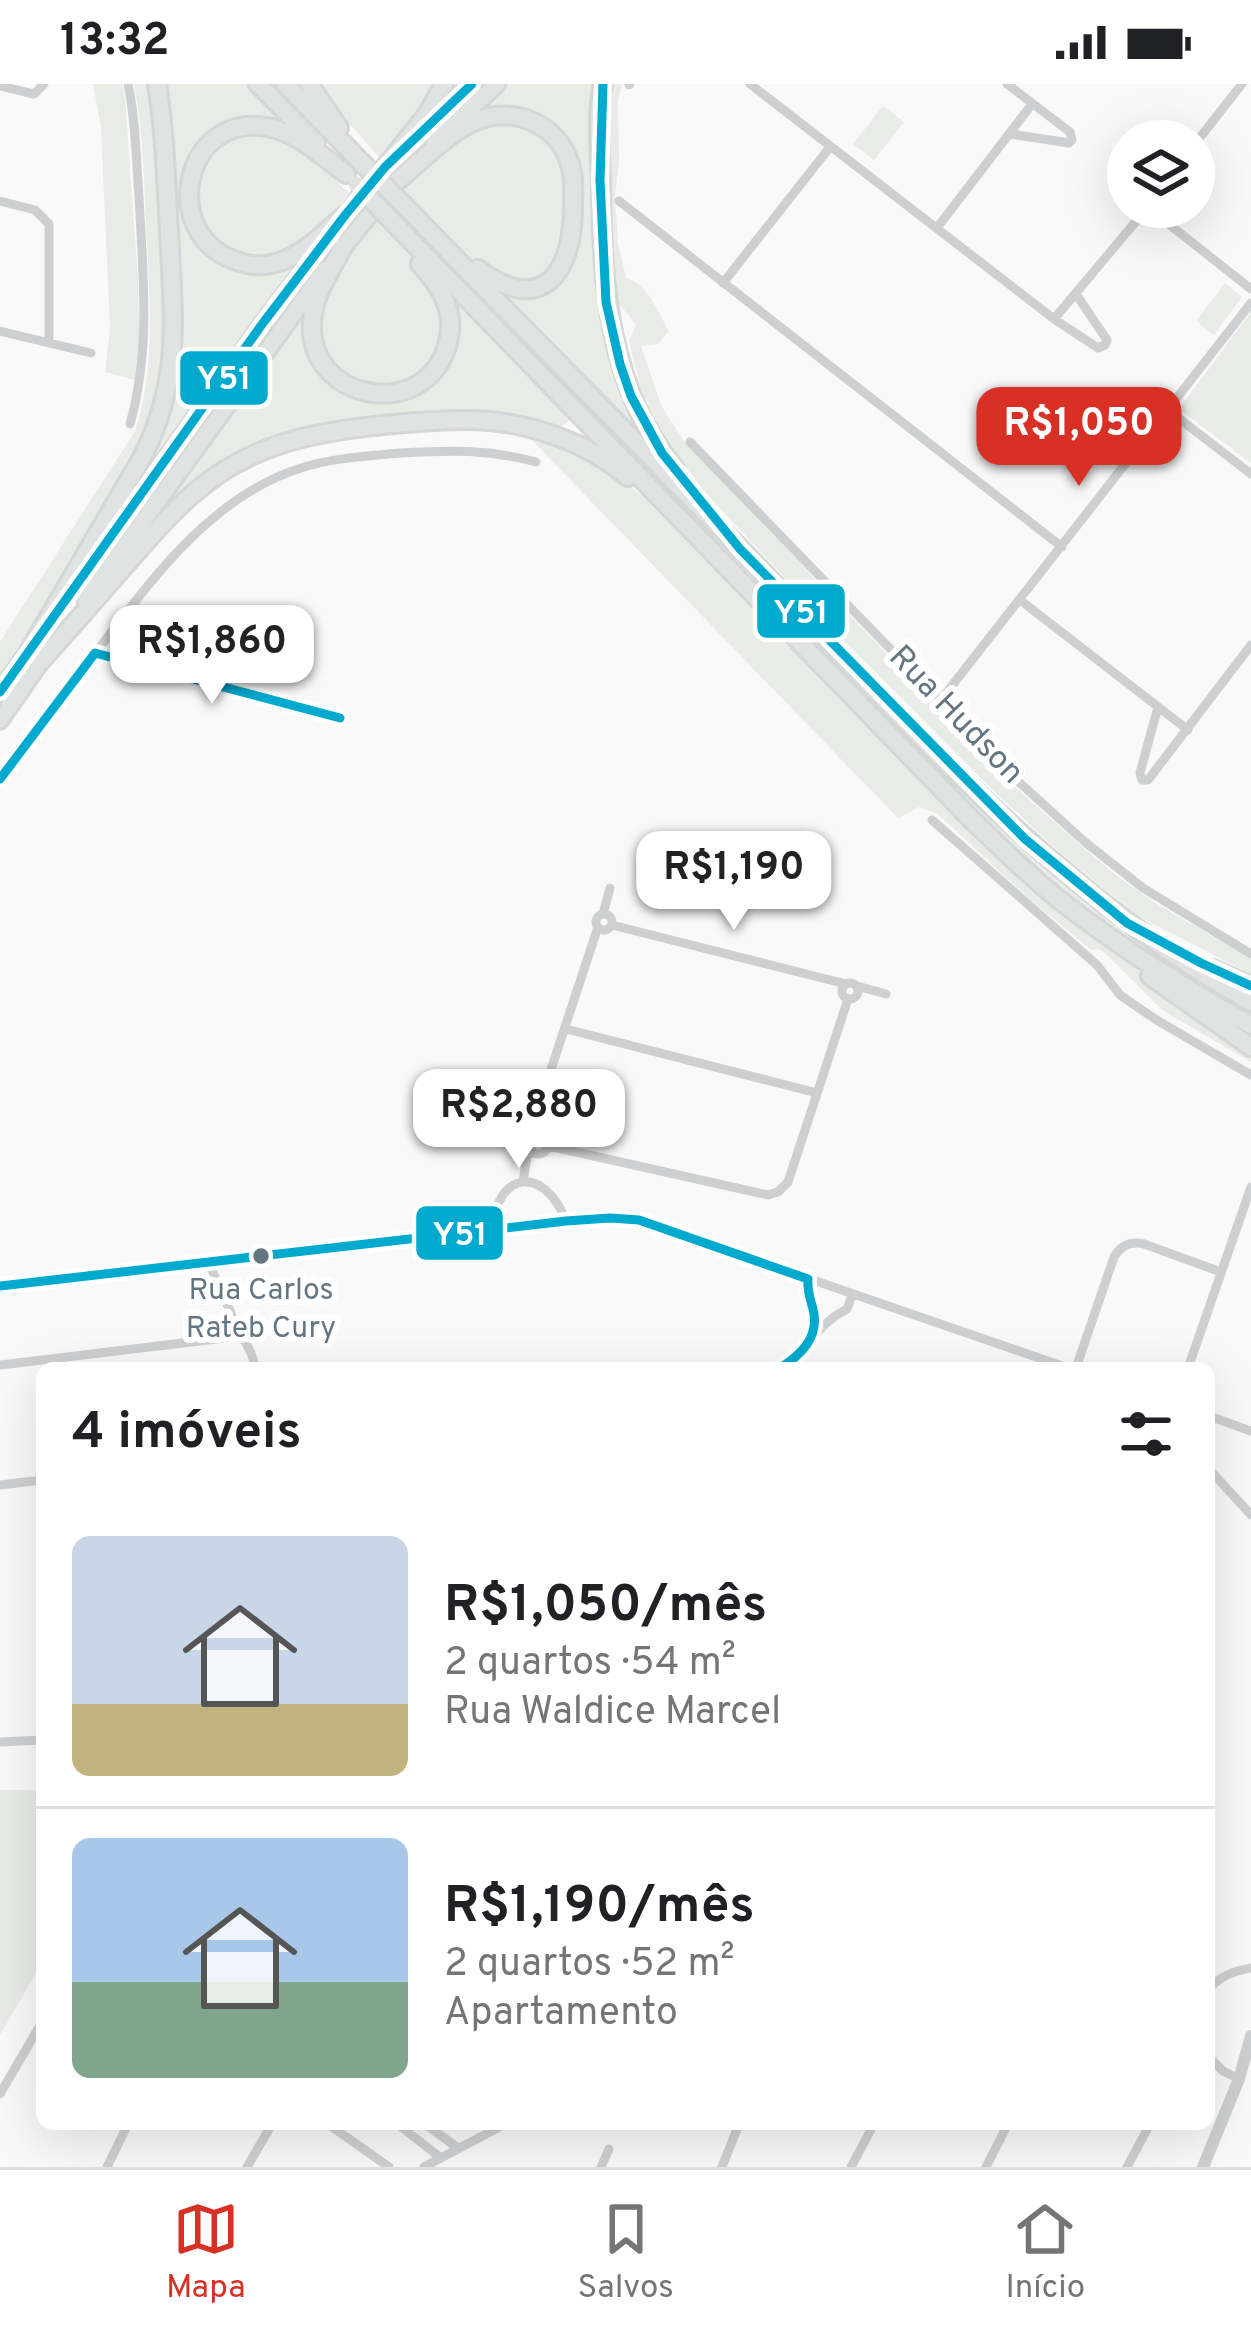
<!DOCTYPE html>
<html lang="pt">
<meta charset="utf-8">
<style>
:root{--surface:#fff;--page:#f6f6f6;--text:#202124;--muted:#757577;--line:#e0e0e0;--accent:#d93025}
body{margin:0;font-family:Overpass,sans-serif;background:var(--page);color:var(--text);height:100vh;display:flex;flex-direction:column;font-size:45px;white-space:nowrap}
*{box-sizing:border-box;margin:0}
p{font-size:39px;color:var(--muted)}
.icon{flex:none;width:66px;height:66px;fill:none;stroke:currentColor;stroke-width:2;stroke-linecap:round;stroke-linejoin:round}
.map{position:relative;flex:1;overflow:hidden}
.sheet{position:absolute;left:36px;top:1278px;width:1179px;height:768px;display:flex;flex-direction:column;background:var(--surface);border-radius:18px;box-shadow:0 12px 48px #0002}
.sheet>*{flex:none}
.fabs{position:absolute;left:1107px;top:36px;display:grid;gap:24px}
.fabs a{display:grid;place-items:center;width:108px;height:108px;border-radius:50%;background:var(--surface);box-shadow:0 12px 48px #0002;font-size:60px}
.price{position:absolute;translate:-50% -102px;padding:0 27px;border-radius:24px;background:#fff;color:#222;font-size:39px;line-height:78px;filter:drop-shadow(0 3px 6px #0008)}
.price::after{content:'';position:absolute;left:50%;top:72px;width:36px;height:27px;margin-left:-18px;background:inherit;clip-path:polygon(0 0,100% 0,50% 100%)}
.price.on{background:var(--accent);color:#fff}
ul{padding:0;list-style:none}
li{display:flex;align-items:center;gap:36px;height:300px;padding:0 36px}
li+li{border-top:3px solid var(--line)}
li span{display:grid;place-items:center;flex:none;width:336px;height:240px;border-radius:18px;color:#555}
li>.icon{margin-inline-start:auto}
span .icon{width:144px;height:144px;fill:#fffc;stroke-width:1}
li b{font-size:51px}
h2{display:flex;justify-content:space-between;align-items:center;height:144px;padding:0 36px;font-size:51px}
.status{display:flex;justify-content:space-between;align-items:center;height:84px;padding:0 60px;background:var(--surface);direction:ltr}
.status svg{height:33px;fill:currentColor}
.menu{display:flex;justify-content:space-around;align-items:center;height:168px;border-top:3px solid var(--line);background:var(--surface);font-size:33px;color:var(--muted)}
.menu a{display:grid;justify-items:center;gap:6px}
.menu .on{color:var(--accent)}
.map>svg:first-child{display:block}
.green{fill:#e8ebe6}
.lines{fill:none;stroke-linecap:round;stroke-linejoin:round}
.trunk-casing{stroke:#d5d6d6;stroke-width:21}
.motorway-casing{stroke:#d5d6d6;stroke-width:22}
.minor{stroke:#cecfd0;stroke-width:9}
.tertiary{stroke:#cecfd0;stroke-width:12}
.trunk{stroke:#e1e2e2;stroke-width:15}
.motorway{stroke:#e1e2e2;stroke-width:16}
.motorway-bridge-casing{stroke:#d5d6d6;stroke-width:22;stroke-linecap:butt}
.motorway-bridge{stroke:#e1e2e2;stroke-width:16}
.bus-1-casing{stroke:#fff;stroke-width:18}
.bus-1{stroke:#00a9ce;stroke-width:9}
.bus-dot{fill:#657683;stroke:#fff;stroke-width:4.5}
.labels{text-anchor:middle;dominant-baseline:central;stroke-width:12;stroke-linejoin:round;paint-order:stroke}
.bus-label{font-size:30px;fill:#657683;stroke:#fff}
.street-label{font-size:33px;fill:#657683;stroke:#fff}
.line-badge{stroke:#fff;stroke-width:4.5}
.badge-label{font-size:33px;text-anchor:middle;font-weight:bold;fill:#fff}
</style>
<div class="status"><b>13:32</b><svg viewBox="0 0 49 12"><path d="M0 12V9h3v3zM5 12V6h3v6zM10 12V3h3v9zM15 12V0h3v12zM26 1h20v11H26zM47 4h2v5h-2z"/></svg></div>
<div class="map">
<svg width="1251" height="2083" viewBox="0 0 1251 2083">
<rect width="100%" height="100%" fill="#f9f9f9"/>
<path class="green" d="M93,0H122L125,14L138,195L139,252L135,296L105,288L110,244L101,43Z
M134,0H155L170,230L157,334L22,564L0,594V558L135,347C157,281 149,210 146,141C144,95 143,46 134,0Z
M165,0H248L290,42L238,40L187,87L212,171L298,176L145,392L140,393L161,352L171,323L178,299L180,276L179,155Z
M319,0H432L424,16L380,74L346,36Z
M508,0H599L598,120L635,334L632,339L504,209L551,200L577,101L551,44L467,36Z
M606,0H622L618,17L619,76L615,114L618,159L626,194C651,203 656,226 669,247L658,260L641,262L661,321L683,356L1000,689L1045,730L1108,785L1152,817L1251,875V890L1140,833L1066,774L997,710L831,543L701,404L664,353L641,304L629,258L636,241L613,212L604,11Z
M883,22L904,38L874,76L853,60Z
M491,37L521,39L545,52L560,75L567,104L563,172L543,195L522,201L478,182L401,103L446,60Z
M252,48C297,55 318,80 350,110C331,128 302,161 278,171C212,197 165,91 225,57C232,53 243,51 252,48Z
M405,133L1031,769C1099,830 1173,880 1251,926V937L1121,854L1023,777L402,137Z
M373,134C410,170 468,223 433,280C426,291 405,300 394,307L351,300L321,270L319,220L342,177Z
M1225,199L1242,213L1214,251L1196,237Z
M451,211H455L571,331L569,337L561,343C527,340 494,327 460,327C447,328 435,331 422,332C359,338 287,334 233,373C205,392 180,417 154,439L315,214L307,246C331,281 358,337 410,310C421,305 431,295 442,287Z
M1251,228V379L1179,325Z
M1102,320L1138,348L1124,367L1088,339Z
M522,346C627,375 697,464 769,539C841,613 911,690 986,760C1067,837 1160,904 1251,968V978L1162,926L1107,871L1099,865L1091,866L1024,810L938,730L919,723L898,734Z
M0,1706H39L42,1709V1879L0,1951Z"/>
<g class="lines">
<defs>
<path id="trunk" d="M422,45L472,0
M434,58L497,0
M340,167L397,97
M71,508L263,239L369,102
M86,516L325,186
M0,608L36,557
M0,636L43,574"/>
<path id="motorway" d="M258,0L316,59
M285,0L370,87
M309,0L339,44
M603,0C596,33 600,69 601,103C602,203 609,304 675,385
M385,83L428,29L444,0
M397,97C422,77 448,48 478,36C515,22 557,41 569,77C575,92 573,108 573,123C573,189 542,233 478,185
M404,121C522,244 643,364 761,486C911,643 1059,812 1251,918
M346,130C326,147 305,170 279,178C264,183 248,182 234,176C158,148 185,28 267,43C297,48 323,73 346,90
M389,134L968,732C997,760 1026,789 1057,814C1118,862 1183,904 1251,941
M344,161C332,185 313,211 312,238C307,316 421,338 446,265C451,250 452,234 446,219C441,204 430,192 420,180
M29,567L143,372C182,293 173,232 169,147C166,98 165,49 157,0
M38,580C69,546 99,511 129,477C155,447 181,417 213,394C270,353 336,345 404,339C444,336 483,333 522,342C561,351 598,368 628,393
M1213,885L1251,902
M1150,892L1251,963"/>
</defs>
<use href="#trunk" class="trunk-casing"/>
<use href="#motorway" class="motorway-casing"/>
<path class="minor" d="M128,0C136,37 136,76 139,113C143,190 151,265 130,340
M750,0L1054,235L1098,264L1105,261L1107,256L1076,210
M1007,0L1070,48L1072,56
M629,1L630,0
M0,2L34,10L44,0
M1010,50L1069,59L1072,56
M1194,61L1242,0
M0,117L35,126L49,140V259
M619,117L1062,463
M1147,123L1251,205
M937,144L1032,20
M723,199L830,63
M1054,235L1148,123
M0,247L91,269
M1168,326L1251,390
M690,358L1021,700L1085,758L1143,804L1251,870
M1020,516L1188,646
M95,569L340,634
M940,617L1251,219
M1158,623L1140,689L1142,696H1148L1251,561
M0,695C33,652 66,608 99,564C153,494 212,412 301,384C331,374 368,372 400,369C450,366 488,365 536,378
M932,736L1097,881L1120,911L1155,935L1251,991
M603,830L610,804
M596 838a8 8 0 1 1 16 0a8 8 0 1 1-16 0Z
M612,841L846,900
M842 907a8 8 0 1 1 16 0a8 8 0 1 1-16 0Z
M857,902L886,910
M566,945L817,1009
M527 1059a11 11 0 1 1 22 0a11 11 0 1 1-22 0Z
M534,1048L535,1034L598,843
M549,1062L768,1111L778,1108L788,1098L848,915
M523,1098L528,1065
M492,1147C496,1087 544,1080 566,1137
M208,1178C220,1202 229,1226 240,1249C247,1262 253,1269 255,1284
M808,1195L805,1208L814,1227V1251
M0,1202L610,1134L639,1136L1068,1284
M0,1281L241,1252
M780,1284C811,1265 814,1242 847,1225L852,1211
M1076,1284L1114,1173C1121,1161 1131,1157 1144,1160L1221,1188
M1188,1284L1251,1103
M1209,1332L1251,1347
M1209,1385L1251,1431
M0,1401L42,1396
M0,1658L42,1656
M1209,1905C1220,1892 1234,1887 1251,1884
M1209,1973L1223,1987L1239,1995
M0,2010L42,1938
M328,2040L389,2083
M425,2040L458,2064
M400,2042L441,2074
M107,2083L128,2040
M247,2083L272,2040
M424,2083L505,2040
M601,2083L609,2065
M722,2083L739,2040
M851,2083L874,2040
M986,2083L1008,2040
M1127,2083L1150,2040"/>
<path class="tertiary" d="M1203,2083L1239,1995L1251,1952"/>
<use href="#trunk" class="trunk"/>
<use href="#motorway" class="motorway"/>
<defs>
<path id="motorway-bridge" d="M370,87L404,121
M357,101L389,134"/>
</defs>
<use href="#motorway-bridge" class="motorway-bridge-casing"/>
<use href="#motorway-bridge" class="motorway-bridge"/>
<defs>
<path id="bus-1" d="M603,0L600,96L606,218L620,280L631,312L662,369L740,465L1025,755L1127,839L1201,879L1251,902
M0,608L263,239L346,130L385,83L472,0
M0,695L95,569L340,634
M0,1202L566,1137L610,1134L639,1136L808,1195C807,1207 810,1214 813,1225C820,1253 801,1271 780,1284"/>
</defs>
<use href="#bus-1" class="bus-1-casing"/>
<use href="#bus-1" class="bus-1"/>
</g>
<circle class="bus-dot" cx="261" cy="1172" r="10"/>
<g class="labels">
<g class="bus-label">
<text x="261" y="1207">Rua Carlos<tspan x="261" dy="38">Rateb Cury</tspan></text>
</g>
<g class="street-label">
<text transform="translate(955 632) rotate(46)">Rua Hudson</text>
</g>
</g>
<g class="line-badge">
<rect x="178" y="265" width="92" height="58" rx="12" fill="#00a9ce"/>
<rect x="755" y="498" width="92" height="58" rx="12" fill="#00a9ce"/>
<rect x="414" y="1120" width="91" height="58" rx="12" fill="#00a9ce"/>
</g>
<g class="badge-label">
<text x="224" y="305">Y51</text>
<text x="801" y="539">Y51</text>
<text x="460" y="1161">Y51</text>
</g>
</svg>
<div class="fabs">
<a><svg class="icon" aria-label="layers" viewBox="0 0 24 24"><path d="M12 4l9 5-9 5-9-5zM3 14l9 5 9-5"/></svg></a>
</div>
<b class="price on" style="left:1079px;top:405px">R$1,050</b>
<b class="price" style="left:212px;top:623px">R$1,860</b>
<b class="price" style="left:734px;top:849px">R$1,190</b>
<b class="price" style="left:519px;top:1087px">R$2,880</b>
<section class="sheet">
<h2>4 imóveis<svg class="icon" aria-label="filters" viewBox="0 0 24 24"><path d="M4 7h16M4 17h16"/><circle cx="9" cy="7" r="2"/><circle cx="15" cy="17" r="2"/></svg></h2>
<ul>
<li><span style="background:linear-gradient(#c9d6e8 70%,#c2b280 0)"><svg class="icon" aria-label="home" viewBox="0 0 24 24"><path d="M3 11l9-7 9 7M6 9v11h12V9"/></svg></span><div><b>R$1,050/mês</b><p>2 quartos · 54 m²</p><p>Rua Waldice Marcel</p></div></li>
<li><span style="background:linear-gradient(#a9c7e8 60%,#7fa58c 0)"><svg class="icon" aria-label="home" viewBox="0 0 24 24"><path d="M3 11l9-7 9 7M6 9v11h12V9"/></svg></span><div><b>R$1,190/mês</b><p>2 quartos · 52 m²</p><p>Apartamento</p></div></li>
</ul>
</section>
</div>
<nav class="menu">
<a class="on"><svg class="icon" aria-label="map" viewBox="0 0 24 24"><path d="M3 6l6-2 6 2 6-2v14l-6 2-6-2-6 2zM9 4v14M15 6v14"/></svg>Mapa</a>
<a><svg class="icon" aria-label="saved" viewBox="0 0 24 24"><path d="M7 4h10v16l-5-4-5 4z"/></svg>Salvos</a>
<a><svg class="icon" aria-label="home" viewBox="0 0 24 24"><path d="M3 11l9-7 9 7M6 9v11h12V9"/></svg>Início</a>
</nav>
